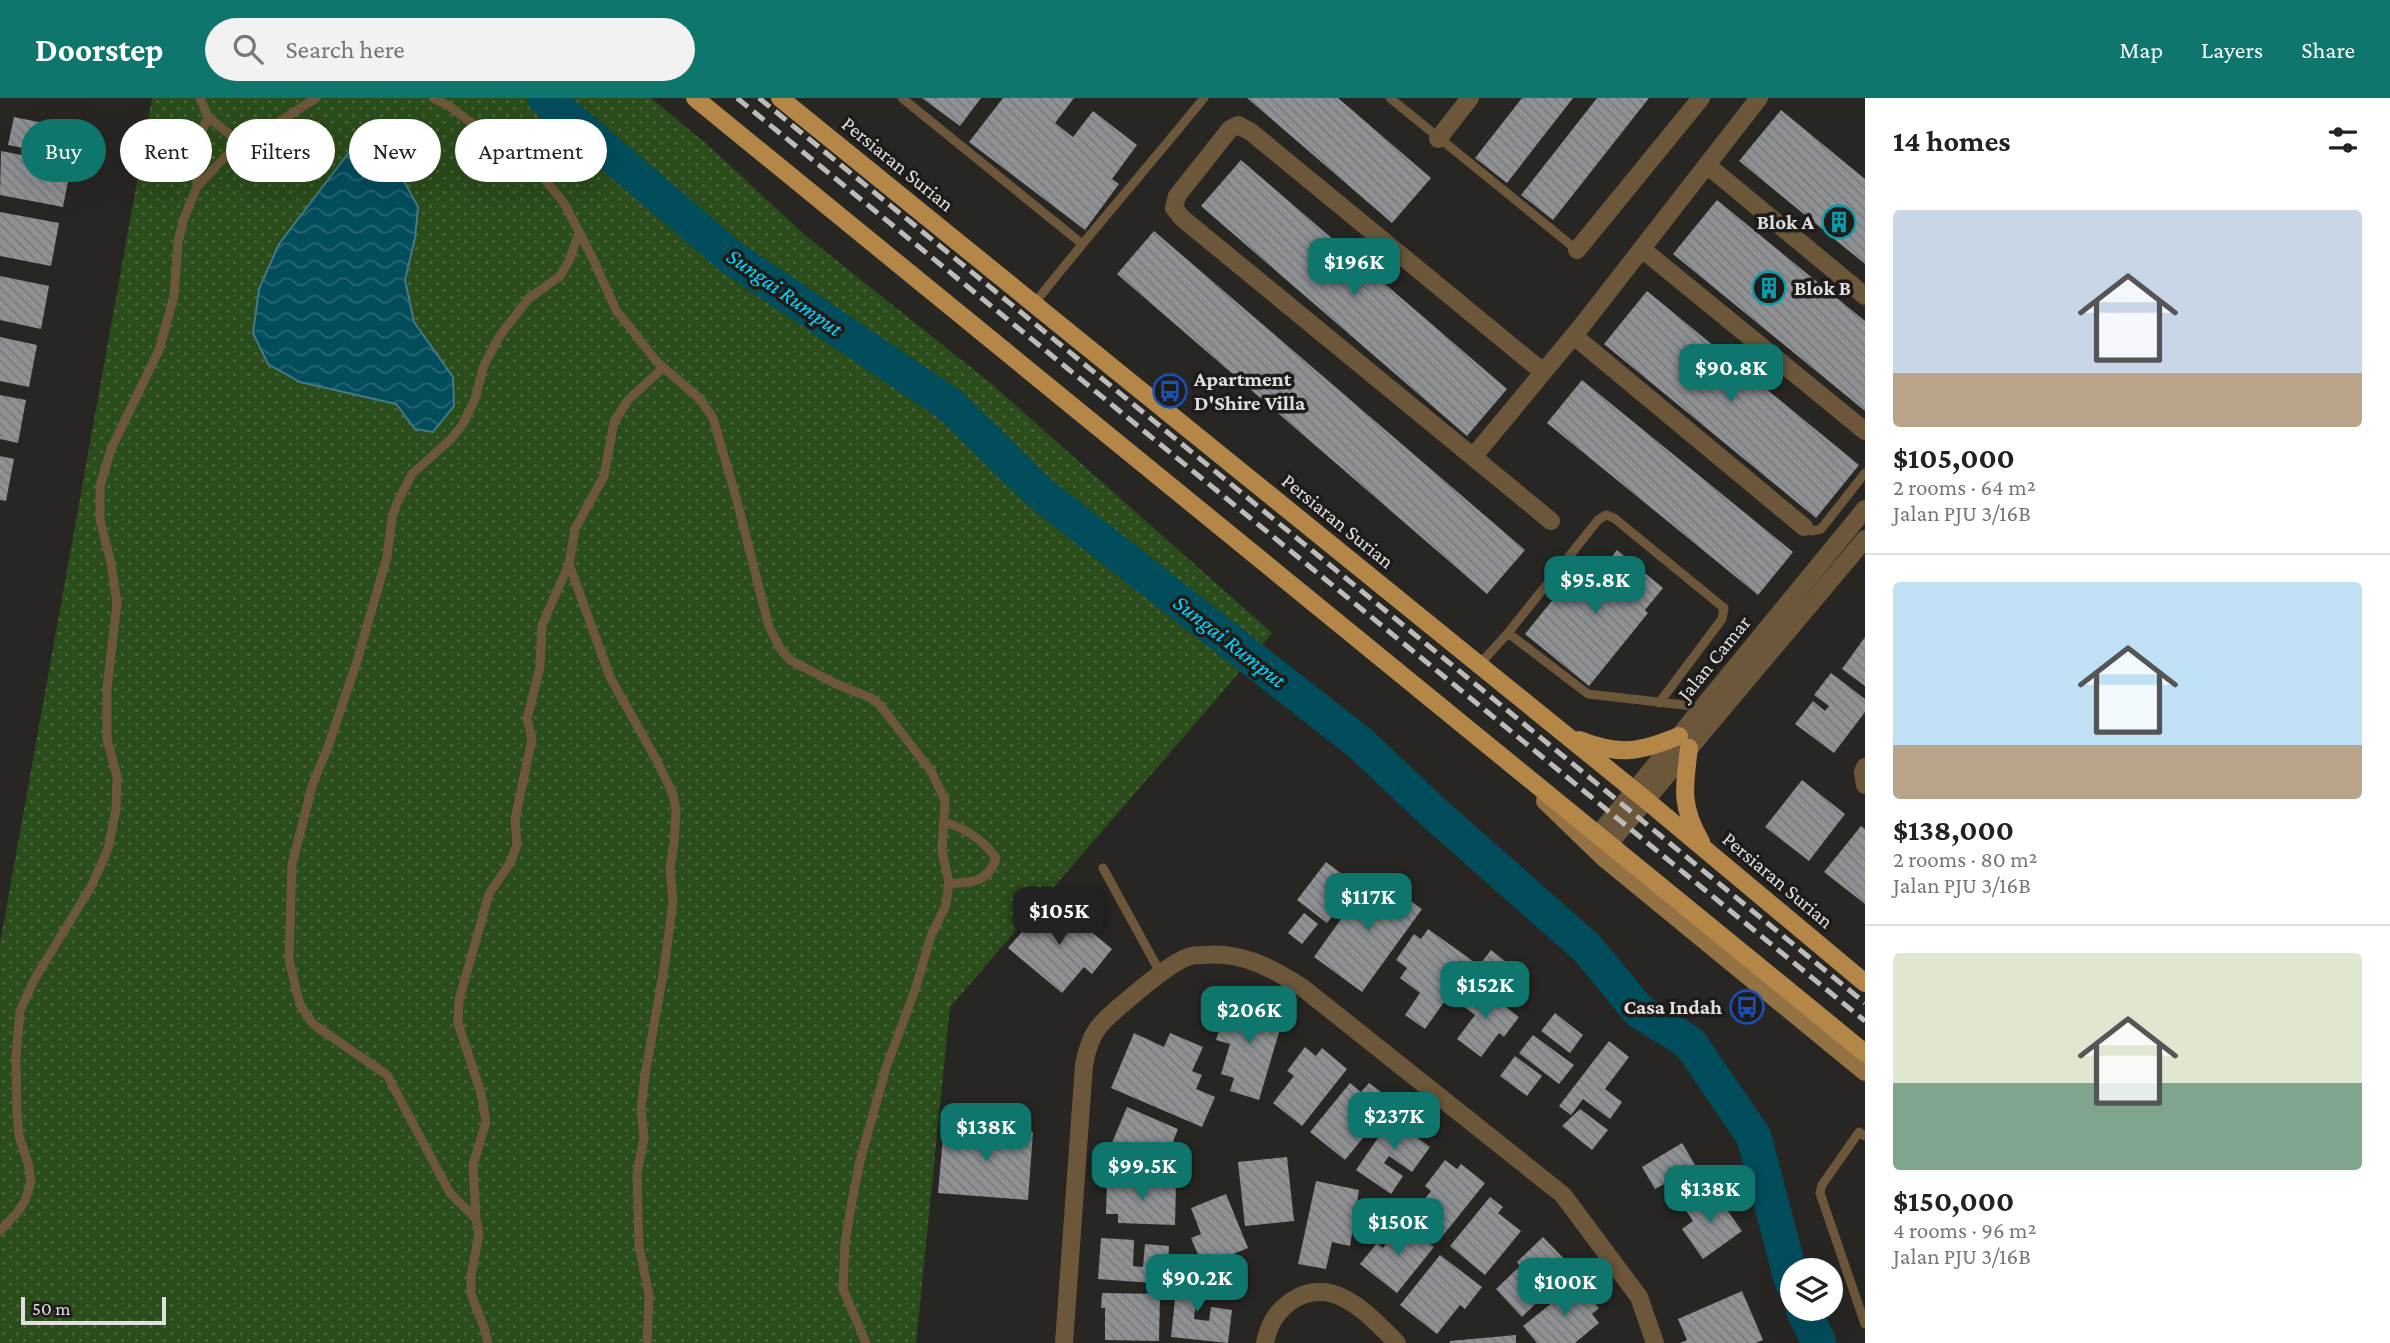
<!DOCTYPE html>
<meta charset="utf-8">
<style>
:root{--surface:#fff;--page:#f2f2f2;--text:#222;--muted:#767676;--line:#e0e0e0;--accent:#0f766e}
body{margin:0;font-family:"Crimson Pro",serif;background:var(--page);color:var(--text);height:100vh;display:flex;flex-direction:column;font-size:26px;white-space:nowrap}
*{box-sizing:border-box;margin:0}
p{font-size:23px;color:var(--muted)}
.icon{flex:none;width:38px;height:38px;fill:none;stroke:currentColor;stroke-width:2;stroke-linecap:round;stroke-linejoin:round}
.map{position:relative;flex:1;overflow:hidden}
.side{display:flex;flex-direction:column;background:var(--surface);width:525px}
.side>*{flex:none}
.top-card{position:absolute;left:21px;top:21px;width:665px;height:63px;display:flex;gap:14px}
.controls{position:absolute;left:1780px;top:1160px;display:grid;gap:14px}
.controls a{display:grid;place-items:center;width:63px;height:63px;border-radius:50%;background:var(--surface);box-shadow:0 7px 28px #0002;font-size:35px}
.scale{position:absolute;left:21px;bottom:18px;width:145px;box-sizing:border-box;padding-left:7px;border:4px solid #e0dfde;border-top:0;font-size:19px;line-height:24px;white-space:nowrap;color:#e0dfde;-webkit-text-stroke:5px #1e1c1a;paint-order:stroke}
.price{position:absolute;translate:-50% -60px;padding:0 16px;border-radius:14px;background:var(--accent);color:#fff;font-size:23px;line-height:46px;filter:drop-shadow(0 2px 4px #0008)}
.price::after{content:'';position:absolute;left:50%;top:42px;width:21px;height:16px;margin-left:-10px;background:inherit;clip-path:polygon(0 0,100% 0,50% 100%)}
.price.on{background:#222;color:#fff}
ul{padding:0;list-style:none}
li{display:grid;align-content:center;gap:14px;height:371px;padding:0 28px}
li+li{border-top:2px solid var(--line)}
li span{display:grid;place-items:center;height:217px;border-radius:7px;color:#555}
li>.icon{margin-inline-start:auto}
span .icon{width:126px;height:126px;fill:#fffc;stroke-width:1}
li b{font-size:30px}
h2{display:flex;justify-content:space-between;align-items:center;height:84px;padding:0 28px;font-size:30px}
.tag{padding:0 24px;border-radius:32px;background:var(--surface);box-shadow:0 7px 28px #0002;font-size:24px;line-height:63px}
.tag.on{background:var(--accent);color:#fff}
header{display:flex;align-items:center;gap:42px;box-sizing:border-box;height:98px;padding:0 35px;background:var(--accent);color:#fff}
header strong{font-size:33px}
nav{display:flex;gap:38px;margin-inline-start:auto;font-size:24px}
.search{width:490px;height:63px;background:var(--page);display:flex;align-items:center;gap:18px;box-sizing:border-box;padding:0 24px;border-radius:38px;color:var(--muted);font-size:26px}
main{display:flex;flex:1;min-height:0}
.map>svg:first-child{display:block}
.green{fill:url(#green-dots)}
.water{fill:url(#water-waves);stroke:#457983;stroke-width:2}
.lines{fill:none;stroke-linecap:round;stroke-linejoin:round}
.river{stroke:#024d5c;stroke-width:35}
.building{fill:url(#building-back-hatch)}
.service{stroke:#6d573b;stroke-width:9}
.minor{stroke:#6d573b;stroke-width:18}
.tertiary{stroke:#6d573b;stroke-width:18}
.secondary{stroke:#957244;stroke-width:18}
.primary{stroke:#b48749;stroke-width:18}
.rail{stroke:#bdbcbb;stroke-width:5;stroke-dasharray:14 7;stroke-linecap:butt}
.labels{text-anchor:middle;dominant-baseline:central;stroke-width:7;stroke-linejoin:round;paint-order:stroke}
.street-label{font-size:21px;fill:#e0dfde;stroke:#1e1c1a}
.poi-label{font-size:21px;font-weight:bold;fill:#e0dfde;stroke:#1e1c1a;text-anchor:end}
.water-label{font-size:23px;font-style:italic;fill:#02d6fb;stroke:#1e1c1a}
</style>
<header>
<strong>Doorstep</strong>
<div class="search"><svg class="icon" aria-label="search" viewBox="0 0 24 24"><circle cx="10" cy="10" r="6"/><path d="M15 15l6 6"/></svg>Search here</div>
<nav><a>Map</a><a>Layers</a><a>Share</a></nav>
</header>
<main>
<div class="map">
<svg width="1865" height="1245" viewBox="0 0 1865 1245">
<defs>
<pattern id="green-dots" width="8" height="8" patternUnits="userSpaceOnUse" patternTransform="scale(1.75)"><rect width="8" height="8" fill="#2b4c1b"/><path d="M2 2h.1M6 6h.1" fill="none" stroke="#49653c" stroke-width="1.8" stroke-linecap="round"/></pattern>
<pattern id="water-waves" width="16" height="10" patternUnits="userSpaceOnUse" patternTransform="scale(1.75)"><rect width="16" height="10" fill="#024d5c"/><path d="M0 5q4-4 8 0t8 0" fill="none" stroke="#276673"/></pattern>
<pattern id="building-back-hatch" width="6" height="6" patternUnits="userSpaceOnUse" patternTransform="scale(1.75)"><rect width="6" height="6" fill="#909194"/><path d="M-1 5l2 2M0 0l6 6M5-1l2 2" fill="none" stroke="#797a7c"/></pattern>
</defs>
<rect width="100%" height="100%" fill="#272623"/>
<path class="green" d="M152,0H651L710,49L806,138L988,283L1272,535L1219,598L950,909L916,1245H0V845Z"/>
<path class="water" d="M360,40L382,42L418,109L415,140L405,182L414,224L453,279L454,308L433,334L415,331L396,306L300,284L268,266L253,235L259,191L279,146Z"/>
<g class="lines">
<path class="river" d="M545,0L731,159L949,306L1040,395L1360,645L1433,714L1588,851L1639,913L1690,945L1754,1039L1792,1184
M1803,1211L1819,1245"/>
</g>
<path class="building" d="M922,0H981L960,28Z
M1003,0H1074L1055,25L1073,39L1093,13L1137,47L1112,81L1119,86L1085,132L969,44Z
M1247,0H1338L1431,80L1392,125Z
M1522,0H1573L1507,85L1475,60Z
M1597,0H1649L1553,122L1521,97Z
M1781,12L1865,81V166L1739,63Z
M14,19L77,32L72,60L8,47Z
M1,53L71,67L63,109L0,97Z
M1241,62L1507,291L1467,338L1201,108Z
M1717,102L1865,223V313L1673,156Z
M0,114L59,125L51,168L0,158Z
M1154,133L1525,452L1487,496L1117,176Z
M0,178L49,188L41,231L0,222Z
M1647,193L1859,367L1816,420L1604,246Z
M0,239L37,247L29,289L0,283Z
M1582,282L1793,454L1758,497L1547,325Z
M0,297L26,302L18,345L0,341Z
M0,358L14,361L6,403L0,402Z
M1617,452L1663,490L1645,512L1648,515L1589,588L1525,536L1584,463L1599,475Z
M1865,539V588L1842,571Z
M1831,575L1865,601V614L1834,655L1795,626L1813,603L1825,613L1829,608L1814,597Z
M1802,682L1845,716L1809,763L1765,729Z
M1861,728L1865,731V806L1824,774Z
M1326,764L1356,787L1327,825L1297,802Z
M1373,776L1422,811L1362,894L1314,859Z
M1053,802L1112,851L1092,876L1084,869L1062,895L1008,850L1032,822L1034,824Z
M1304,815L1318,826L1302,846L1288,835Z
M1428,831L1473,863L1425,931L1405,917L1420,895L1400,880L1407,870L1396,862L1414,836L1421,841Z
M1491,852L1515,871L1497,894L1473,875Z
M1477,887L1519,919L1504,939L1499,935L1481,959L1457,941L1475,917L1461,907Z
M1248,903L1285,914L1259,1002L1230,993L1234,980L1221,976L1230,946L1216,942L1227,906L1246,912Z
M1555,915L1583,937L1570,955L1541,933Z
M1134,935L1164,949L1170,935L1203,949L1192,973L1202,977L1196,991L1215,999L1202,1029L1111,990Z
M1533,937L1574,967L1559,986L1519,955Z
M1609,943L1629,959L1605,991L1622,1004L1610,1021L1583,1001L1571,1017L1559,1008Z
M1305,949L1316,958L1322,950L1347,971L1302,1028L1273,1005L1294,978L1287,973Z
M1515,958L1542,978L1527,998L1500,978Z
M1350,985L1361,994L1369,985L1393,1003L1345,1062L1310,1034Z
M1127,1009L1178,1031L1161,1074L1109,1052Z
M1580,1011L1608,1032L1592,1052L1562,1028Z
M1397,1012L1421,1029L1415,1038L1430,1049L1412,1074L1389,1058L1384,1065L1403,1078L1391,1096L1356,1072Z
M944,1027L1033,1034L1028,1102L938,1095Z
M1682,1045L1700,1075L1672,1091L1668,1084L1655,1091L1642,1069Z
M1287,1059L1294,1123L1245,1128L1238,1064Z
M1445,1062L1457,1071L1461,1066L1485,1085L1441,1140L1412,1117L1431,1093L1425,1088Z
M1107,1082L1176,1085L1175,1127L1118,1125V1116H1106Z
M1316,1083L1359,1092L1350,1148L1332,1144L1326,1171L1298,1166Z
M1712,1091L1742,1133L1703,1161L1682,1131L1693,1123L1685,1111Z
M1226,1096L1248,1150L1203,1168L1191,1140L1201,1136L1191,1110Z
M1490,1099L1503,1109L1498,1115L1521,1133L1485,1177L1450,1148Z
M1403,1125L1434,1149L1397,1195L1360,1166L1377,1145L1383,1150Z
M1543,1139L1573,1170L1522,1219L1496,1191L1520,1168L1517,1164Z
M1101,1140L1134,1142L1133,1168L1143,1169L1145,1146L1169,1148L1167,1186L1098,1181Z
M1440,1157L1482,1189L1465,1211L1460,1207L1437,1236L1400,1207Z
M1178,1172L1199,1174L1194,1221L1209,1223L1211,1209L1232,1212L1228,1245L1171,1239Z
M1578,1184L1599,1210L1592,1216L1599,1225L1575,1245H1537L1523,1228Z
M1742,1193L1763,1242L1756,1245H1680L1687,1242L1678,1221Z
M1102,1195L1160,1196L1159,1243L1105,1242V1210H1101Z
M1516,1237V1245H1450V1243Z"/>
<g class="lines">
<path class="service" d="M200,0L208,19L243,47
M433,0L449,8L541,77L564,105L593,161L616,212L657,264L700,301L713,320L736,399L769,529L780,550L790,562L834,585L871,600L880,607L931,673L945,702L942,753L949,785L946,807L931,838L915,892L886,970L860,1063L852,1103L845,1145L843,1191L866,1245
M902,0L1081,145
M1390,0L1577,152
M197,89V44L208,19
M1034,206C1089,136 1148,69 1204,0
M1804,429L1812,433L1821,431L1865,375
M1508,535L1588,596L1702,609
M1479,567L1508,535L1598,422L1606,417L1614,420L1724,510L1722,521L1659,605
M944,724C965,730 983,742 996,760C990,783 970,786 949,785
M1103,770L1161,876
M1865,1038L1859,1034L1822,1087L1820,1095L1865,1226
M476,1121L450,1095L387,977L313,926L300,907L289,862L292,766L313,685L328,649L357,563L387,459L392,420L397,405L412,376L451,341L463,326L475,301L484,267L499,239L528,201L560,178L569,163L579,135
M0,1133L16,1116L25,1103L31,1084L28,1065L19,1038L17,1014L16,959L20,913L34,882L92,787L108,751L116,711L117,679L107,641V590L117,505L111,465L100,422V388L111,351L159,252L174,198L178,144L183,123L197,89L225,59L316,0
M488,1245L484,1229L471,1196V1178L479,1136L476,1121L473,1067L486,1024L481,995L458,925L459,902L489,796L510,765L517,747L515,721L532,641L527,621L540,569L542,527L569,466
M647,1245L649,1197L639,1148L637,1075L644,1040L641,1012L645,977L664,871L673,804L670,769L674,746L676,713L673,696L657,663L610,579L569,466L575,431L604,378L614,324L628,302L663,270"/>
<path class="minor" d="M1438,41L1470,0
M1707,67L1865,198
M1642,151L1865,333
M1577,152L1701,0
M1574,238L1804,429
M1543,274L1251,34L1238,27L1230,31L1177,98L1174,110L1182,120L1551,423
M1473,359L1584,225L1759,0
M1865,669L1863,674L1865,687
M1064,1245L1084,967C1091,929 1103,923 1131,899C1144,888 1172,864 1188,859C1192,857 1199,857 1204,857C1241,853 1272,870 1303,890L1563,1097L1639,1199L1655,1245
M1265,1245C1269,1227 1275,1215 1290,1204C1332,1174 1369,1217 1397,1245"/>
<path class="tertiary" d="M1598,737L1865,411
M1609,746L1865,441"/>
<path class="secondary" d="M1545,703L1604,760L1865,974"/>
<path class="primary" d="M695,0L1865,955
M780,0L1646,702L1865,885
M1579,642C1620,658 1640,654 1679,638
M1689,650C1684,691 1680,707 1701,744"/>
<path class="rail" d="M737,0L1865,923
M759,0L1865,905"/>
</g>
<defs>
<symbol id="building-ring" viewBox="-11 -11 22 22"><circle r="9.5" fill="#1e1c1a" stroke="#0f9aa8" stroke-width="1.5"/><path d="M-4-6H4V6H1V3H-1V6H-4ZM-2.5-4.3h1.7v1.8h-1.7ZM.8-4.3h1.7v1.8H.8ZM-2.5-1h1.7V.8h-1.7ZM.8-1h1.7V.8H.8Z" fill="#0f9aa8"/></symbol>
<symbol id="bus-ring" viewBox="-11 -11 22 22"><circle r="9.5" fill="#1e1c1a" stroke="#1a4fb4" stroke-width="1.5"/><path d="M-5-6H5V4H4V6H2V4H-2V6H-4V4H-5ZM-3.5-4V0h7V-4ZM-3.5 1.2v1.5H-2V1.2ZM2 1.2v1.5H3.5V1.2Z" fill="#1a4fb4"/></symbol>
</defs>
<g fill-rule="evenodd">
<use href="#building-ring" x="1820" y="105" width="38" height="38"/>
<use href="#building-ring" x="1750" y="171" width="38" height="38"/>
<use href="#bus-ring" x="1151" y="274" width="38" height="38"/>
<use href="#bus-ring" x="1728" y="890" width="38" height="38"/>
</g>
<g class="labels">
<g class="street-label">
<text transform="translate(898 66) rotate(39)">Persiaran Surian</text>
<text transform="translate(1338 423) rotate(39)">Persiaran Surian</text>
<text transform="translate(1714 560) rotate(-51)">Jalan Camar</text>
<text transform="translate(1778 782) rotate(40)">Persiaran Surian</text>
</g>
<g class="poi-label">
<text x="1814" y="124">Blok A</text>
<text x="1794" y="190" text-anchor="start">Blok B</text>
<text x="1194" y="281" text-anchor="start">Apartment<tspan x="1194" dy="24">D'Shire Villa</tspan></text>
<text x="1722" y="909">Casa Indah</text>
</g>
<g class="water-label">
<text transform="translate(785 194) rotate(35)">Sungai Rumput</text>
<text transform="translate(1230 543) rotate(38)">Sungai Rumput</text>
</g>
</g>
</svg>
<div class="controls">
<a><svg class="icon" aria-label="layers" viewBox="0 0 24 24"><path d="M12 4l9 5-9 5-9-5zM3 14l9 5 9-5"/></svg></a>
</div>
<div class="scale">50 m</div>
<b class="price" style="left:1354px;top:200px">$196K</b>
<b class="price" style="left:1731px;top:306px">$90.8K</b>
<b class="price" style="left:1595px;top:518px">$95.8K</b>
<b class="price" style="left:1368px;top:835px">$117K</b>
<b class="price on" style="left:1059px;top:849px">$105K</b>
<b class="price" style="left:1485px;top:923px">$152K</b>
<b class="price" style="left:1249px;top:948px">$206K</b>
<b class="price" style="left:1394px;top:1054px">$237K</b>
<b class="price" style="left:986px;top:1065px">$138K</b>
<b class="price" style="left:1142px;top:1104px">$99.5K</b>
<b class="price" style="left:1710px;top:1127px">$138K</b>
<b class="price" style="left:1398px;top:1160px">$150K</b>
<b class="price" style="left:1197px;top:1216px">$90.2K</b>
<b class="price" style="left:1565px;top:1220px">$100K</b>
<div class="top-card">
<a class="tag on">Buy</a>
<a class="tag">Rent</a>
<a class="tag">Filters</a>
<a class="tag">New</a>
<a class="tag">Apartment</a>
</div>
</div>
<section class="side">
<h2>14 homes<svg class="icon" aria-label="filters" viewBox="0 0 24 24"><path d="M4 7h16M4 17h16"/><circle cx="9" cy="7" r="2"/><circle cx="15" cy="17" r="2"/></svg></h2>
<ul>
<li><span style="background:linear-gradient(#c9d6e8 75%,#b9a48a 0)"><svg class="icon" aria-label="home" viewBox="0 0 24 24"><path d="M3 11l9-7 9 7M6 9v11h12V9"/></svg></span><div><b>$105,000</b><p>2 rooms · 64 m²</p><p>Jalan PJU 3/16B</p></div></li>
<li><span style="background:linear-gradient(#bfe0f5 75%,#b9a48a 0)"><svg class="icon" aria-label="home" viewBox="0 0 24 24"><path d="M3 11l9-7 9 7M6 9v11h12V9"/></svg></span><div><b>$138,000</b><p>2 rooms · 80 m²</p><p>Jalan PJU 3/16B</p></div></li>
<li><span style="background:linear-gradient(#dfe7d0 60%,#7fa58c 0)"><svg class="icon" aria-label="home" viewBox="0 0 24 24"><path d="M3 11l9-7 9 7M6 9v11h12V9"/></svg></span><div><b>$150,000</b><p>4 rooms · 96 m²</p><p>Jalan PJU 3/16B</p></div></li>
</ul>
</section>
</main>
